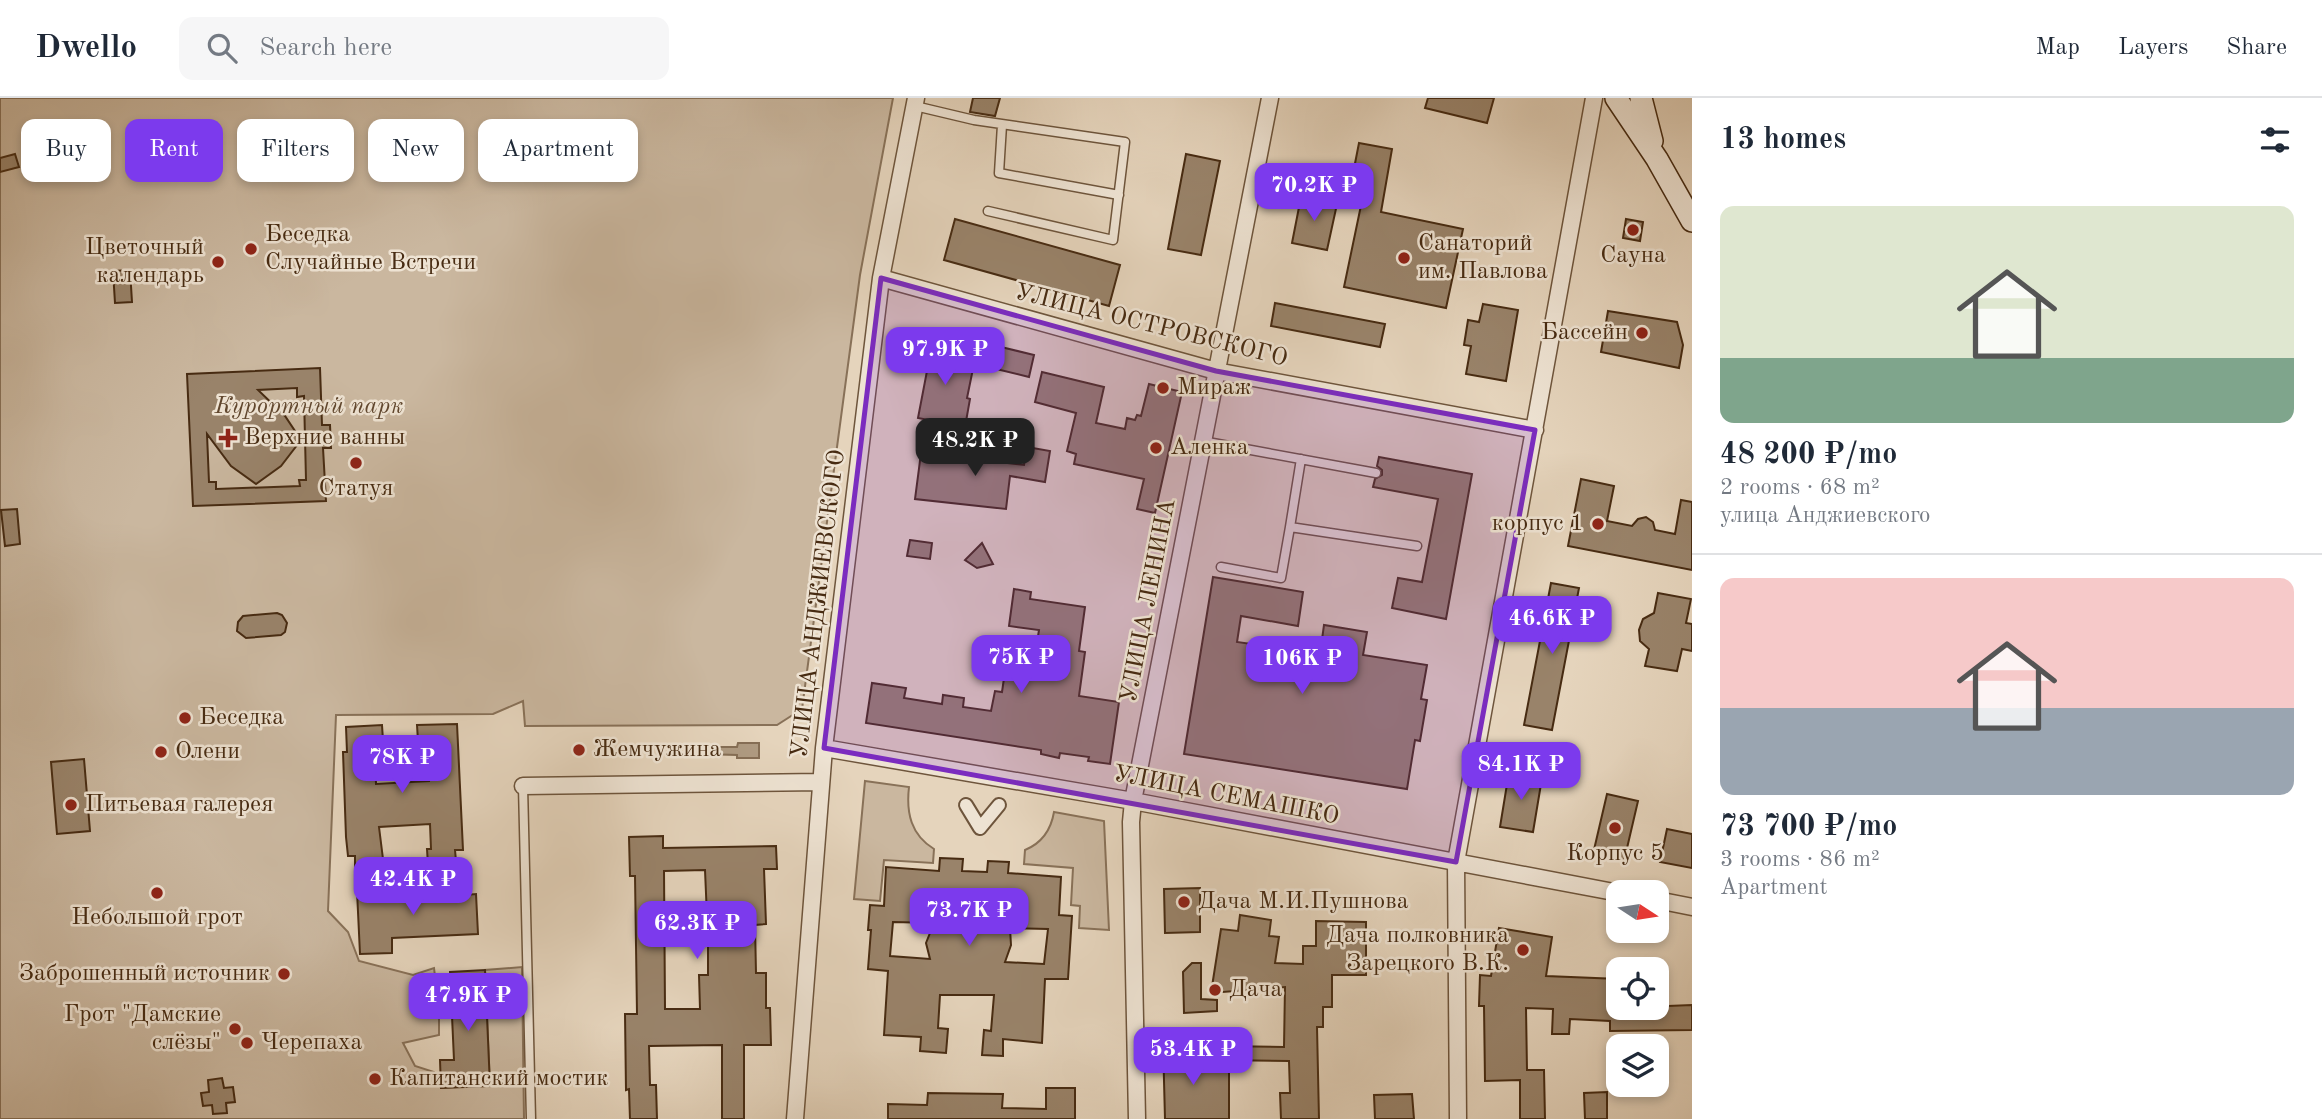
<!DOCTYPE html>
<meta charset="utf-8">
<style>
:root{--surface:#fff;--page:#f6f6f7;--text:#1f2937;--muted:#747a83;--line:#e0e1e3;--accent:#7c3aed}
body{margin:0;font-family:"Old Standard TT",serif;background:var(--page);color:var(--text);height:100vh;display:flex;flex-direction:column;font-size:26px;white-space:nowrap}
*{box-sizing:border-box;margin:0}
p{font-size:23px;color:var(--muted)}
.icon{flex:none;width:38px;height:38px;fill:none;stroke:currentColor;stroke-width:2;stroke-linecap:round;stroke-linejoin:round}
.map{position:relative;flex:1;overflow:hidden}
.sheet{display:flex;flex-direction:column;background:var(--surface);width:630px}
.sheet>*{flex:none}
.top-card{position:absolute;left:21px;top:21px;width:665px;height:63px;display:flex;gap:14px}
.needle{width:46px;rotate:102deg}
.tools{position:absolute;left:1606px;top:782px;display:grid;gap:14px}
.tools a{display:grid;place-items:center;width:63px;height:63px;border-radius:14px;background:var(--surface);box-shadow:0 4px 10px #0003;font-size:35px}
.price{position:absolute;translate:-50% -60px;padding:0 16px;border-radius:14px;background:var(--accent);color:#fff;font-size:23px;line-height:46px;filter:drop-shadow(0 2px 4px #0008)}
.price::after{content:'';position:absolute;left:50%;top:42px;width:21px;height:16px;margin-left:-10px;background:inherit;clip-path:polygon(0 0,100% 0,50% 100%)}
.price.active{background:#222;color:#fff}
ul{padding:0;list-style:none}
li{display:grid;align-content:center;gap:14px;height:371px;padding:0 28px}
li+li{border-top:2px solid var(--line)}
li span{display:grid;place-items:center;height:217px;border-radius:14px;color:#555}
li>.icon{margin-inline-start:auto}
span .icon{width:126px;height:126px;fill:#fffc;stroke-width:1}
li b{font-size:30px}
h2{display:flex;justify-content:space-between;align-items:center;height:84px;padding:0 28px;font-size:30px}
.chip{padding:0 24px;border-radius:14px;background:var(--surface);box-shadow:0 4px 10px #0003;font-size:24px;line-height:63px}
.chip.active{background:var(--accent);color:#fff}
header{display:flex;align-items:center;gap:42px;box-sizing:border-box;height:98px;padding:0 35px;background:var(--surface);border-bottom:2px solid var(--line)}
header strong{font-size:33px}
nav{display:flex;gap:38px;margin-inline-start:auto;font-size:24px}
.search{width:490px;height:63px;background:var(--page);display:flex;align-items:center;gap:18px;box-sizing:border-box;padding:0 24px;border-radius:14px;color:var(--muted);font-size:26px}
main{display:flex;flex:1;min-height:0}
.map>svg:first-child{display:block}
.green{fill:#cab79f;stroke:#887158;stroke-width:2}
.water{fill:#af9b82;stroke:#856e55;stroke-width:2}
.building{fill:#99836a;stroke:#472b12;stroke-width:2;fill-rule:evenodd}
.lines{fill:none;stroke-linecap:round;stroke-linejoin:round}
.service-casing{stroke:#6e553c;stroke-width:11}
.pedestrian-casing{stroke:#6e553c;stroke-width:16}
.minor-casing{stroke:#6e553c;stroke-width:19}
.secondary-casing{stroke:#472b12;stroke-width:24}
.service{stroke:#eee3d3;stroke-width:8}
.pedestrian{stroke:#eee3d3;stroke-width:12}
.minor{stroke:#eee3d3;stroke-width:16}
.secondary{stroke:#eee3d3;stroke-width:21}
.marked{fill:#7b2cbf;fill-opacity:0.2;stroke:#7b2cbf;stroke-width:5;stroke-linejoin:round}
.poi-dot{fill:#8f2418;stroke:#eee3d3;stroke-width:2.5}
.labels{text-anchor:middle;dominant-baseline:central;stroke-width:5;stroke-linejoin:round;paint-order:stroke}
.poi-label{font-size:24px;fill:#472b12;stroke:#eee3d3;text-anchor:start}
.street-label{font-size:24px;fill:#472b12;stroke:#eee3d3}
.park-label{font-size:24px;font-style:italic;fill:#61472e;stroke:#eee3d3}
</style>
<header>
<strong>Dwello</strong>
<div class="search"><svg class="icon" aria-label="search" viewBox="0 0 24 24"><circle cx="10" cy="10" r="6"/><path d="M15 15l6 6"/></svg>Search here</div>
<nav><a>Map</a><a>Layers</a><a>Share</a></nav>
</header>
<main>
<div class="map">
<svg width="1692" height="1021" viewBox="0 0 1692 1021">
<rect width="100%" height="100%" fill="#e5d4bc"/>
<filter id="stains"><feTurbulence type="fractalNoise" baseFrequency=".00286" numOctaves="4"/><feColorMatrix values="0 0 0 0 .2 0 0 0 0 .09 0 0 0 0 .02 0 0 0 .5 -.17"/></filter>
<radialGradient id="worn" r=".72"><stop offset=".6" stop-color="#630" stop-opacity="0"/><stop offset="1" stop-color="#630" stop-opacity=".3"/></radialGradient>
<path class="green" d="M0,0H893L860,177L802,611L777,627L525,628L523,603L493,616L336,617L328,813L348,834L359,863L413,877L434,870L439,911V937L403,945L415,968L434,974L441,990L490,987L485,872L522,869L524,1021H0Z
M865,683L909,689C906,715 911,737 934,751L933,765L884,762L880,803L854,801Z
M1054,714L1104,723L1109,832L1079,830L1080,808L1071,807L1073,770L1024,766L1025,752C1042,745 1051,732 1054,714Z"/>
<path class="water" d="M738,645H759V660H737V657L702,656L703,649H737Z"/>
<path class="building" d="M973,0H1000L995,18L970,14Z
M1428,0H1494L1487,25L1425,10Z
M1359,45L1392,51L1381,114L1463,131L1446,210L1344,189L1364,93L1350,91Z
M15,56L19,69L0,74V60Z
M1186,56L1220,63L1201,157L1168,151Z
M1301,99L1337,106L1327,152L1292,145Z
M955,121L1120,167L1109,208L944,162Z
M1626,121L1643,124L1640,143L1623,140Z
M130,172L132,204L115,205L113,173Z
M1275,205L1385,226L1380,249L1271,228Z
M1483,206L1518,212L1506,283L1466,276L1471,248L1464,247L1468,222L1479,224Z
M1608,213L1677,224L1683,247L1679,270L1601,254Z
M997,248L1034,257L1029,279L992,270Z
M917,250L975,261L967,300L970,301L965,329L918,320L927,273L912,270Z
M320,270L322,327H330L331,350H323L326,403L193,408L187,276ZM297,290V299L304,298L306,382H299L300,388L216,391V384H209L207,336L231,368L256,386L281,368L301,342L285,318L258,292Z
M1042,274L1104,289L1096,325L1125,331L1127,320L1135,322L1137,317L1141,318L1149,286L1182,294L1155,415L1137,411L1144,381L1074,366L1076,356L1067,353L1076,315L1035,304Z
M1027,349L1050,353L1045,384L1010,378L1006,411L915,401L921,355L1024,367Z
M1379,359L1472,376L1446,521L1392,510L1398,480L1422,484L1438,401L1373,389L1375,381L1382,377V372L1377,368Z
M1581,381L1614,388L1607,423L1632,428L1638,421L1646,419L1653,424L1655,432L1675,436L1681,402L1692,404V472L1568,448Z
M17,411L20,446L5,448L1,412Z
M910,442L932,445L930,461L907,458Z
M982,445L993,466L977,470L965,462Z
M1213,479L1303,494L1298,528L1241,518L1237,544L1320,556L1324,527L1367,534L1363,557L1427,567L1421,601L1427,602L1420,643L1415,642L1407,691L1184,656Z
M1551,485L1579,490L1552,632L1524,627Z
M1014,491L1031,494L1030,501L1085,509L1079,553L1085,554L1079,598L1119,604L1110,666L1088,663L1089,659L1060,655L1059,660L1041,656V652L866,625L872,585L906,590L904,600L942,606L943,597L964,600L963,609L991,613L995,593L1002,594L1008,553L1035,557L1039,532L1009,528Z
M1658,495L1691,501L1686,525L1692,526V553L1682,551L1677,573L1645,568L1649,551L1640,543L1639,532L1643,521L1654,515Z
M277,515L282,517L287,525L285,534L281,537L246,540L237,533L238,524L243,518Z
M457,626L463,752H455L456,763L428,767L427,751H431L430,726L379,729L384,769L355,770V758H348L346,739L343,654H347L346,629L382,627L384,658H375L376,686L429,683L428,659H419L417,627Z
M84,661L90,733L57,736L51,664Z
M1509,674L1542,680L1533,734L1500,729Z
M1607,696L1638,703L1624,763L1593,756Z
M1667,731L1692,736V770L1660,764Z
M663,738V750L776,748L777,771H764L766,826L755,827L756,875H766V910H770L771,947H744V1021H722V947L649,948L650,987H656L657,1021H630L629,991L626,992L625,916H637L635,778H630L629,739ZM705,772L707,819H697V835H708V877H699L700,911H665L664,773Z
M940,760L963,761L962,773L987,774L988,763L1009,764L1008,775L1061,779L1059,817L1072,818L1068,881H1045L1042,945L1003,941V958L982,957L984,932L991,933L994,897H940L938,930L948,931L946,955L920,953L921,939L884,937L888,873L868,871L871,832H868L870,807L884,808L886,769L939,773ZM893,824L934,825L926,845L930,861L890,858ZM1010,830L1048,831L1044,866L1005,864L1011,847Z
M452,789L453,798L476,796L478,836L392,840V855L360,856L357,793L389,791L390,801L424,799V790Z
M1200,790V834L1165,835L1164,791Z
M1240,817L1271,822L1269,838L1279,839L1275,865L1303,866V848H1316V823L1366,824V877H1332V909H1323V929H1317L1319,1021H1281L1280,995H1290L1289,963L1219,962L1220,948L1284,949L1285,889L1211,895L1221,831L1238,833Z
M1499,830L1552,839L1546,878L1619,881V910L1692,907V932L1610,933V923L1570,921L1569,936H1552L1553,911L1526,910L1527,972H1544L1545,1021H1520V982L1485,983L1484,908H1479L1480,877L1491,878Z
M1192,865H1201V901L1217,902V913L1184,915L1183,874Z
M485,872L490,988L441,990L440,962H454L450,874Z
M1163,944H1186L1187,969H1229V1021H1165Z
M222,980L224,990L233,989L235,1004L226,1005L227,1015L213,1016L212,1007L203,1008L201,995L209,994L208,982Z
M1046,990H1075V1021H888V1006L927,1007L928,995L1003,996L1002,1010L1046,1011Z
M1607,994V1021H1585L1584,995Z
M1412,996L1414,1021H1375L1374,997Z"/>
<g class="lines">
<defs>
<path id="service" d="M915,8L974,22L1125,44L1113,142L988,113
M1002,27L999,75L1119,97
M1202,343L1376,375
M1301,361L1290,429L1417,448
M1221,469L1281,480L1290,429
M523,688L531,1021"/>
<path id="pedestrian" d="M966,707L980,730L999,707"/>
<path id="minor" d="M881,180L1216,273L1535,332
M824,650L1133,703L1619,795
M523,688L821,684
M1657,802L1692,809
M795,1021L824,650L881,180L916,0
M1137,1021L1131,724L1133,703L1270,0
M1458,1021L1456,764L1594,0"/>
<path id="secondary" d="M1616,0L1657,61L1692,123
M1641,0L1652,43"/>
</defs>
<use href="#service" class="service-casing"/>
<use href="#pedestrian" class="pedestrian-casing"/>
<use href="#minor" class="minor-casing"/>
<use href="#secondary" class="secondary-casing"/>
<use href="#service" class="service"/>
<use href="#pedestrian" class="pedestrian"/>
<use href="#minor" class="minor"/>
<use href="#secondary" class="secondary"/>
</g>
<path class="marked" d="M881,180L1216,273L1535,332L1456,764L824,650Z"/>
<g class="poi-dot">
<circle cx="1633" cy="132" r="7"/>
<circle cx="251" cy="151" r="7"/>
<circle cx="1404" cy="160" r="7"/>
<circle cx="218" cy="164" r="7"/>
<circle cx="1642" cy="235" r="7"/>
<circle cx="1163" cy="290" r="7"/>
<path d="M224.5 329.5h7v7h7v7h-7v7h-7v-7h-7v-7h7z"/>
<circle cx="1156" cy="350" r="7"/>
<circle cx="356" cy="365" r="7"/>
<circle cx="1598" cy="426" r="7"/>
<circle cx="185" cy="620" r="7"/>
<circle cx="579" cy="652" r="7"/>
<circle cx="161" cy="654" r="7"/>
<circle cx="71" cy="707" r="7"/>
<circle cx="1615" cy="730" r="7"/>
<circle cx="157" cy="795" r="7"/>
<circle cx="1184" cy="804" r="7"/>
<circle cx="1523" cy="852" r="7"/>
<circle cx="284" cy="876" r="7"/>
<circle cx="1215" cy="892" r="7"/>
<circle cx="235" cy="931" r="7"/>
<circle cx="247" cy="945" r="7"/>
<circle cx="375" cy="981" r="7"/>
</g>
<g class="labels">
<g class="poi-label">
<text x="265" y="137">Беседка<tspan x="265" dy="28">Случайные Встречи</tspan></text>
<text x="1418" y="146">Санаторий<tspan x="1418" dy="28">им. Павлова</tspan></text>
<text x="204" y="150" text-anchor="end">Цветочный<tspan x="204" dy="28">календарь</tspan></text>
<text x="1633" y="158" text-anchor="middle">Сауна</text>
<text x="1628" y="235" text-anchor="end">Бассейн</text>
<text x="1177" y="290">Мираж</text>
<text x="244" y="340">Верхние ванны</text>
<text x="1170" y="350">Аленка</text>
<text x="356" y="391" text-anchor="middle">Статуя</text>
<text x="1584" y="426" text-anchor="end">корпус 1</text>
<text x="199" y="620">Беседка</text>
<text x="593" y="652">Жемчужина</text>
<text x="175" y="654">Олени</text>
<text x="85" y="707">Питьевая галерея</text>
<text x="1615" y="756" text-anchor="middle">Корпус 5</text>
<text x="1198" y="804">Дача М.И.Пушнова</text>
<text x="157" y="820" text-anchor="middle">Небольшой грот</text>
<text x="1509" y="838" text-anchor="end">Дача полковника<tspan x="1509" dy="28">Зарецкого В.К.</tspan></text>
<text x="270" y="876" text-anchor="end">Заброшенный источник</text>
<text x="1229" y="892">Дача</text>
<text x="221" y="917" text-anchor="end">Грот "Дамские<tspan x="221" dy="28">слёзы"</tspan></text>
<text x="261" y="945">Черепаха</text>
<text x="389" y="981">Капитанский мостик</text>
</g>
<g class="street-label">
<text transform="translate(1151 228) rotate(14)">УЛИЦА ОСТРОВСКОГО</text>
<text transform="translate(1149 503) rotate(-79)">УЛИЦА ЛЕНИНА</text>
<text transform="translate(819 506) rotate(-83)">УЛИЦА АНДЖИЕВСКОГО</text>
<text transform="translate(1226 698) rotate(11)">УЛИЦА СЕМАШКО</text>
</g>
<g class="park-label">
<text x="309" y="309">Курортный парк</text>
</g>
</g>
<rect width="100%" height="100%" filter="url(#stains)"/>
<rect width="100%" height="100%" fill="url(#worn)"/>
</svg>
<div class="tools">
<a><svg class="needle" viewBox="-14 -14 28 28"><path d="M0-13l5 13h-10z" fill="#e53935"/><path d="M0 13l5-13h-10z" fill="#747a83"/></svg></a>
<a><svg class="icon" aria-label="locate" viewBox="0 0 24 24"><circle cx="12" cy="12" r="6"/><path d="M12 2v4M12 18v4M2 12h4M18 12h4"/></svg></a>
<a><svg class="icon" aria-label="layers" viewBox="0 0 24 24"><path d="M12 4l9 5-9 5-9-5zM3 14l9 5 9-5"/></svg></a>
</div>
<b class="price" style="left:1314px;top:125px">70.2K ₽</b>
<b class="price" style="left:945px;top:289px">97.9K ₽</b>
<b class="price active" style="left:975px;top:380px">48.2K ₽</b>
<b class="price" style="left:1552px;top:558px">46.6K ₽</b>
<b class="price" style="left:1021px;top:597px">75K ₽</b>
<b class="price" style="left:1302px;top:598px">106K ₽</b>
<b class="price" style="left:402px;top:697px">78K ₽</b>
<b class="price" style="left:1521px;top:704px">84.1K ₽</b>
<b class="price" style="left:413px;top:819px">42.4K ₽</b>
<b class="price" style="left:969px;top:850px">73.7K ₽</b>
<b class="price" style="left:697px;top:863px">62.3K ₽</b>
<b class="price" style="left:468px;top:935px">47.9K ₽</b>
<b class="price" style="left:1193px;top:989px">53.4K ₽</b>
<div class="top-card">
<a class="chip">Buy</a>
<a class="chip active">Rent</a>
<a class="chip">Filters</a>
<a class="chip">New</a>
<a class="chip">Apartment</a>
</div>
</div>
<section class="sheet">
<h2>13 homes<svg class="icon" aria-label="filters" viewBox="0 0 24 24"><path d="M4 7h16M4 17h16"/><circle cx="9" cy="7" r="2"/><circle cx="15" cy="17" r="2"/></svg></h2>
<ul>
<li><span style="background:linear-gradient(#dfe7d0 70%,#7fa58c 0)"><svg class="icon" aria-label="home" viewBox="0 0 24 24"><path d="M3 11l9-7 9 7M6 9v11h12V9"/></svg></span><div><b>48 200 ₽/mo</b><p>2 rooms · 68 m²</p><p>улица Анджиевского</p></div></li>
<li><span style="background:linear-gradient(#f6c9c9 60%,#9aa5b1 0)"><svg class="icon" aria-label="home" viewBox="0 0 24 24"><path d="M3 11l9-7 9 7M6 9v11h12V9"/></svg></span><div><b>73 700 ₽/mo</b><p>3 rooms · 86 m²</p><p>Apartment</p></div></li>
</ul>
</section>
</main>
